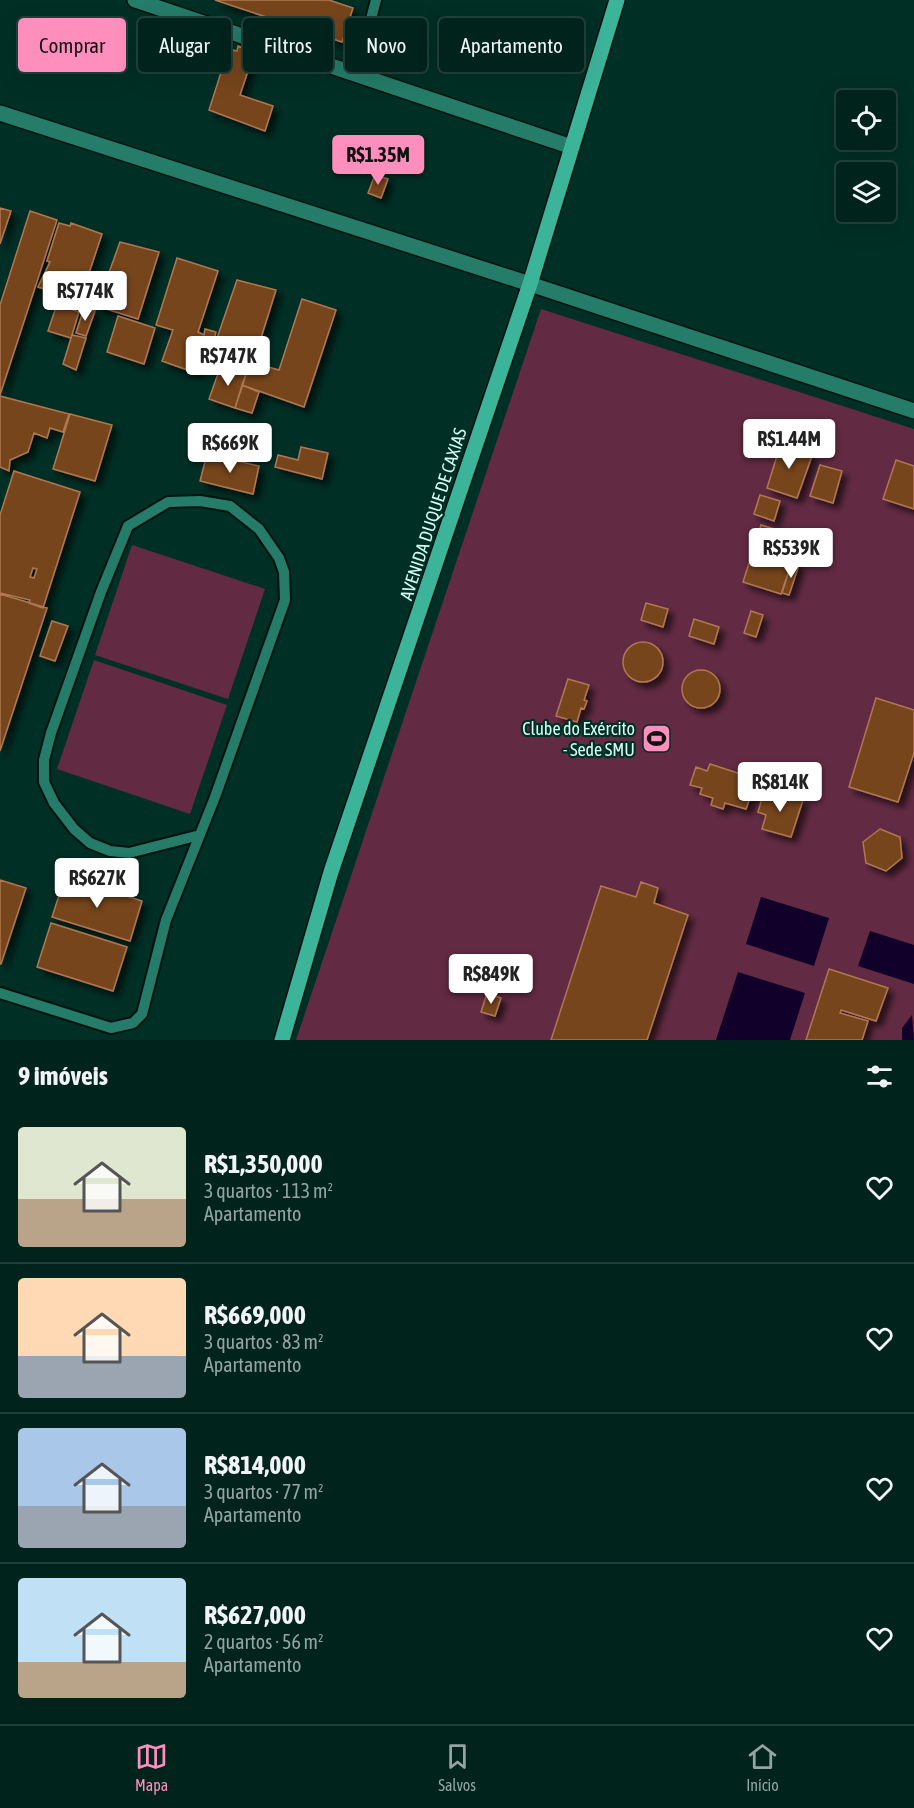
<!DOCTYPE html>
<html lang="pt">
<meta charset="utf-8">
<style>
:root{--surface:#00231c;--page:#0a2b25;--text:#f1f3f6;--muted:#95a4a3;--line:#22403b;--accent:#fe8ebc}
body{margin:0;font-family:"Asap Condensed",sans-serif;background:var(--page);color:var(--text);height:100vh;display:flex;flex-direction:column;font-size:22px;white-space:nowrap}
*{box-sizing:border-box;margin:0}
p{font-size:20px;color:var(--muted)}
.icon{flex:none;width:33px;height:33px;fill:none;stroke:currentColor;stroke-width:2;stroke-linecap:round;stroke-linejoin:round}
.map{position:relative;height:1040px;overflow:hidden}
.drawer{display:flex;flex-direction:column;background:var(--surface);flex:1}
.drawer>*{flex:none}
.guide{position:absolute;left:18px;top:18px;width:600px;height:54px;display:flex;gap:12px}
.controls{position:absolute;left:836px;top:90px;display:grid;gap:12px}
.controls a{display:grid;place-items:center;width:60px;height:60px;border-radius:6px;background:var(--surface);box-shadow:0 6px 24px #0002,0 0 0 2px var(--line);font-size:30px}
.price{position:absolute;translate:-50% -51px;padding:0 14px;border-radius:6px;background:#fff;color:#222;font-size:20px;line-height:39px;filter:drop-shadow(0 2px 3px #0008)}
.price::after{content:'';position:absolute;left:50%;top:36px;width:18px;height:14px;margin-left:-9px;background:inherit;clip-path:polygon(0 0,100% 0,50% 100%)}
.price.selected{background:var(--accent);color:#111}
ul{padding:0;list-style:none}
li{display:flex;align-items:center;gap:18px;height:150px;padding:0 18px}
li+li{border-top:2px solid var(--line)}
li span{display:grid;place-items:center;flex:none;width:168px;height:120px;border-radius:6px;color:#555}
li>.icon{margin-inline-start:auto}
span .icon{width:72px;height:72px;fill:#fffc;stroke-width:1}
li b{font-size:26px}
h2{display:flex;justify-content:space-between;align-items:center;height:72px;padding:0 18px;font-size:26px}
.pill{padding:0 21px;border-radius:6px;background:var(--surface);box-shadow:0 6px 24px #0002,0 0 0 2px var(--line);font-size:21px;line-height:54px}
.pill.selected{background:var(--accent);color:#111}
.menu{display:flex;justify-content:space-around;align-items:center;height:84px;border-top:2px solid var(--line);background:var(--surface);font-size:16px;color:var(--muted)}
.menu a{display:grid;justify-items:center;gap:3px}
.menu .selected{color:var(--accent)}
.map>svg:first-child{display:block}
.green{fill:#632b43}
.water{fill:#11012a}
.building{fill:#76441e;stroke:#af7852;stroke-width:1.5;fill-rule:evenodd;filter:url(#shadow)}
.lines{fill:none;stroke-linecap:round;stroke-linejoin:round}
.service-casing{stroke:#00140f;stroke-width:14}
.minor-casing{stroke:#00140f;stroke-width:18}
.tertiary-casing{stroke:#00140f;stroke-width:18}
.primary-casing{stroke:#00140f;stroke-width:18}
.service{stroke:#257c69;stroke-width:10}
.minor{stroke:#257c69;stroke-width:15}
.tertiary{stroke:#257c69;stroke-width:15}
.primary{stroke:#3bb499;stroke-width:15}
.labels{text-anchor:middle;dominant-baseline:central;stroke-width:4.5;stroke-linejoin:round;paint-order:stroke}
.street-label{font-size:18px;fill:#d6fdf2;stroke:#002f25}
.poi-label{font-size:18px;fill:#d6fdf2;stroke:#002f25;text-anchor:end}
</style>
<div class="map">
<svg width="914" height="1040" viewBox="0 0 914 1040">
<defs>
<filter id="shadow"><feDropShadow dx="5.5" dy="5.5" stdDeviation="3" flood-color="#0009"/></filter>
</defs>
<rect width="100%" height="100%" fill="#002f25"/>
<path class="green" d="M541,309L914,429V1040H296Z
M132,545L265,589L228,699L95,655Z
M94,660L227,705L190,814L57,769Z"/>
<path class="water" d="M761,897L829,918L814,966L746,944Z
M870,931L914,945V984L858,966Z
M738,972L805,993L790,1040H716Z
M912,1015L914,1040H902V1028Z"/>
<path class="building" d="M215,0H329L353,8L342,42Z
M238,46L247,49L243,62L250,65L240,95L273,106L265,131L209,110L226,57L233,50L237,51Z
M375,175L388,179L381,198L368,193Z
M0,208L11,211L0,244Z
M30,211L57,220L0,395V305Z
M59,223L70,226L71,223L102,234L80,300L38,287L50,262L47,261Z
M120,242L159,252L138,319L97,306Z
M177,258L218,271L198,332L204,335L205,329L216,332L211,349L205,348L196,373L162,361L173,330L156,325Z
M237,280L276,290L255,357L215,344Z
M302,299L336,310L304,407L242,385L250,362L279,370Z
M57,304L79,312L71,338L48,331Z
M84,308L95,311L86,336L76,333Z
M118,316L155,328L144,364L107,352Z
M72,335L86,338L76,370L63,364Z
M221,365L246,375L235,408L209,399Z
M242,385L259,392L252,413L235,408Z
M0,396L69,414L63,432L50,428L47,438L34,433L28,452L10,460L9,471L0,467Z
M70,414L112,425L95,481L53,469Z
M781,443L810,452L809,455L812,456L797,498L767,488Z
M301,447L328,453L322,479L275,467L278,455L298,460Z
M207,454L259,466L253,494L200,481Z
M896,460L914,466V509L883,499Z
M820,465L842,471L833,503L810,496Z
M14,471L80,492L43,608L29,603L30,600L0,593V515ZM33,568L37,569L34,578L30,577Z
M760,495L780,501L774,521L754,514Z
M761,525L800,537L781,594L743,582Z
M792,562L799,565L789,595L782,593Z
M0,594L47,608L0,751Z
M646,603L668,609L663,627L641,620Z
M751,611L763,615L756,637L744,633Z
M694,619L719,627L714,644L689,636Z
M52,621L68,626L55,661L40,656Z
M623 662a20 20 0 1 1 40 0a20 20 0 1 1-40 0Z
M682 689a19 19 0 1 1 38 0a19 19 0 1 1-38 0Z
M568,679L589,685L584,700L587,701L584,709L581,708L577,722L556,716Z
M876,698L914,710V753L898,802L849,787Z
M710,764L747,776L746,781L755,784L746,809L725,803L723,809L711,805L713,798L700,794L702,788L690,785L696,767L707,771Z
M774,791L803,800L791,837L762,829L766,815L758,812L764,792L772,795Z
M880,829L900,837L902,858L886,871L866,863L863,842Z
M65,877L142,901L130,941L52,917Z
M0,880L26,888L1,964H0Z
M641,882L658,888L654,903L688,915L647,1040H551L601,886L636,897Z
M51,923L127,947L113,991L37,967Z
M829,969L888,988L876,1021L841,1010L840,1013L868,1021L862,1040H806Z
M487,993L501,998L495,1016L481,1012Z"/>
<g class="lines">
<defs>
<path id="service" d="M356,75L376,0
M0,993L111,1028L133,1023L142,1014L166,920L215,797L285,600L284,572L279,558L259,529L230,506L200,501L168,502L128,526L101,592L51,733L44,760V782L54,803L74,829L90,843L110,851L129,853L200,835"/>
<path id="minor" d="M135,0L572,147
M0,113L530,284"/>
<path id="tertiary" d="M530,284L914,411"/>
<path id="primary" d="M282,1040L331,872L530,284L617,0"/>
</defs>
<use href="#service" class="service-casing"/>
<use href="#minor" class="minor-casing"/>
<use href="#tertiary" class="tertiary-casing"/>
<use href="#primary" class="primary-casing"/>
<use href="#service" class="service"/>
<use href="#minor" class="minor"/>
<use href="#tertiary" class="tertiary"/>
<use href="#primary" class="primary"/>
</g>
<defs>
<symbol id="stadium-square" viewBox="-11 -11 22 22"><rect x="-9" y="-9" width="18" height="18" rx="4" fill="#fe8ebc" stroke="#002f25"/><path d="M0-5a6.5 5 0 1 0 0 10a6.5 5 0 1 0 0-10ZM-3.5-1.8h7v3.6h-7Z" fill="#111"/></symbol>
</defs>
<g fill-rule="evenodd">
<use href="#stadium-square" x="640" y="722" width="33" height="33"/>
</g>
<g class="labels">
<g class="street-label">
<text transform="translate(433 514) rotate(-72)">AVENIDA DUQUE DE CAXIAS</text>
</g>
<g class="poi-label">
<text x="635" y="728">Clube do Exército<tspan x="635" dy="21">- Sede SMU</tspan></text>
</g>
</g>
</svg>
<div class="controls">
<a><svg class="icon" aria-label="locate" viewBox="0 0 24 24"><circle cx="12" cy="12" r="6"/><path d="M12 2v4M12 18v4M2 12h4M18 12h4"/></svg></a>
<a><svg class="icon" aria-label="layers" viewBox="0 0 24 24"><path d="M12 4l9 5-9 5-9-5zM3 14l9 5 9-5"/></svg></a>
</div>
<b class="price selected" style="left:378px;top:186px">R$1.35M</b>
<b class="price" style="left:85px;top:322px">R$774K</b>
<b class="price" style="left:228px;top:387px">R$747K</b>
<b class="price" style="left:789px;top:470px">R$1.44M</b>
<b class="price" style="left:230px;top:474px">R$669K</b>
<b class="price" style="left:791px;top:579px">R$539K</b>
<b class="price" style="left:780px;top:813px">R$814K</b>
<b class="price" style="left:97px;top:909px">R$627K</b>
<b class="price" style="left:491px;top:1005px">R$849K</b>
<div class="guide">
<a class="pill selected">Comprar</a>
<a class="pill">Alugar</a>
<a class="pill">Filtros</a>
<a class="pill">Novo</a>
<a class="pill">Apartamento</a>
</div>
</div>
<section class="drawer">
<h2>9 imóveis<svg class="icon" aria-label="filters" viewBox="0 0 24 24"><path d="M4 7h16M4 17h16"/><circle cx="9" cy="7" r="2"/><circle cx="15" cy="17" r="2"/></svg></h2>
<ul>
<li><span style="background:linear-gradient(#dfe7d0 60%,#b9a48a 0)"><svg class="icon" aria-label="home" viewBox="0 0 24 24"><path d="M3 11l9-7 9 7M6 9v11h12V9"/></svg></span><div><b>R$1,350,000</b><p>3 quartos · 113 m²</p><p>Apartamento</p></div><svg class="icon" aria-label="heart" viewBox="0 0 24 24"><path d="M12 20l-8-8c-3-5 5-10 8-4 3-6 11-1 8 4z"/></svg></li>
<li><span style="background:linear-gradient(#ffd9b3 65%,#9aa5b1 0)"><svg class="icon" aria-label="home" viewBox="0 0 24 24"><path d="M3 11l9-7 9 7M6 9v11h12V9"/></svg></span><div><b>R$669,000</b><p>3 quartos · 83 m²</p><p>Apartamento</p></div><svg class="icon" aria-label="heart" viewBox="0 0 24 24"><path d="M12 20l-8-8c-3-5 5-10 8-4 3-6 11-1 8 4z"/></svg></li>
<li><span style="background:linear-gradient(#a9c7e8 65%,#9aa5b1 0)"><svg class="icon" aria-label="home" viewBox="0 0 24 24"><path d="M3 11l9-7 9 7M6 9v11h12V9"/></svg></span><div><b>R$814,000</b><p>3 quartos · 77 m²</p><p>Apartamento</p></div><svg class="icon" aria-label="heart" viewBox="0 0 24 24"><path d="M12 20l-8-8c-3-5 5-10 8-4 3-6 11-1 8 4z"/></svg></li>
<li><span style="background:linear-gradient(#bfe0f5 70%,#b9a48a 0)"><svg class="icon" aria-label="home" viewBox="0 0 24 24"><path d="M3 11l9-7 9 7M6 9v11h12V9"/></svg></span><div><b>R$627,000</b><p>2 quartos · 56 m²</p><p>Apartamento</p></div><svg class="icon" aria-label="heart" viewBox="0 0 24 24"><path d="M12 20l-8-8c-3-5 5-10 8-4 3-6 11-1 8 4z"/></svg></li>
</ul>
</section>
<nav class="menu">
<a class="selected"><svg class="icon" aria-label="map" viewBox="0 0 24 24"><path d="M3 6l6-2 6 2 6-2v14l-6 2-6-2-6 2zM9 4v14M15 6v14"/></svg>Mapa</a>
<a><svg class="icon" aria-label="saved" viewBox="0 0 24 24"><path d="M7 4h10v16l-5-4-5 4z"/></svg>Salvos</a>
<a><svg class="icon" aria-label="home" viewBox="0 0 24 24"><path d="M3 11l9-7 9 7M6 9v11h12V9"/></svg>Início</a>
</nav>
